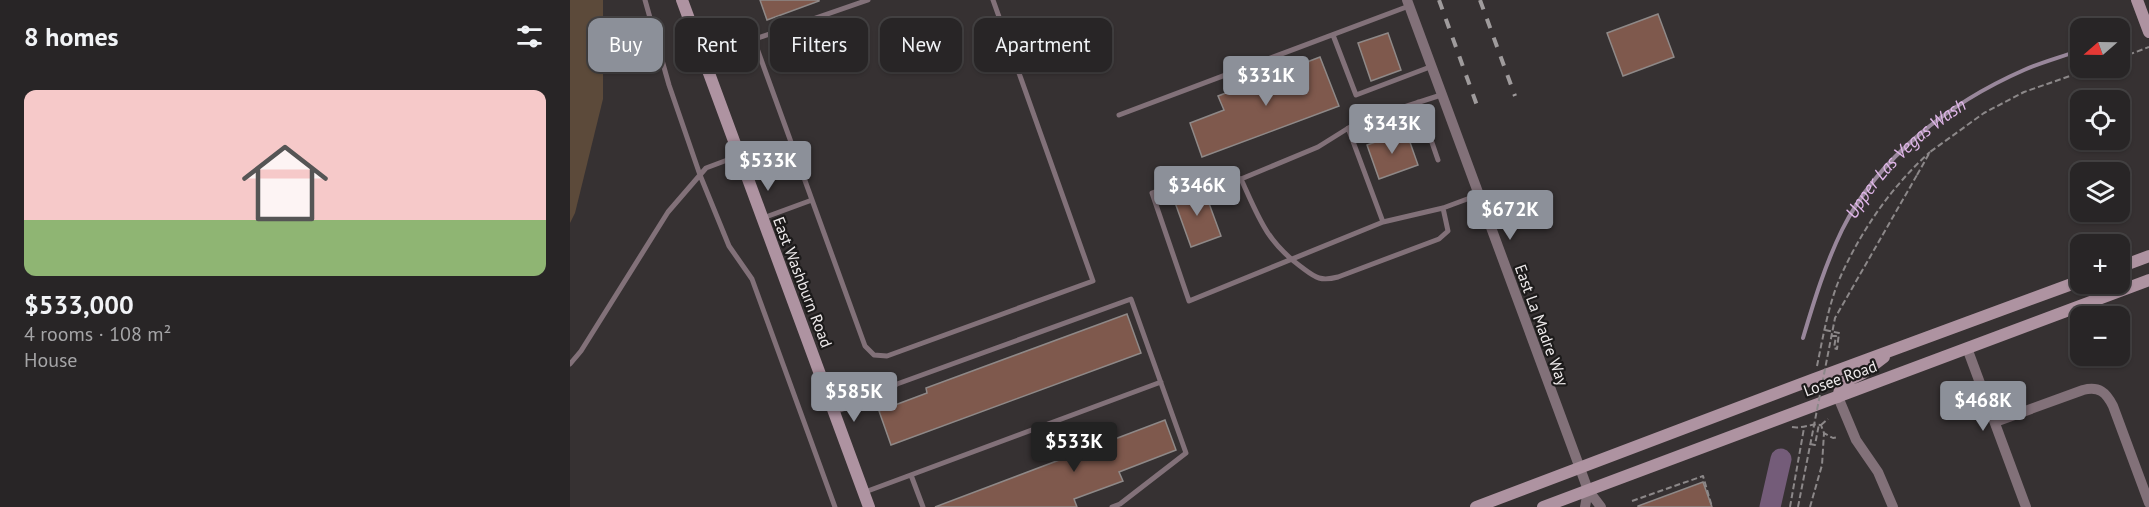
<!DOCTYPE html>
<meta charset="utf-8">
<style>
:root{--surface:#282526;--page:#302d2e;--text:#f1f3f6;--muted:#a5a5a7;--line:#444243;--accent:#8c9099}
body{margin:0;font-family:"PT Sans",sans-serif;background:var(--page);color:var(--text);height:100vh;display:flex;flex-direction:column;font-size:22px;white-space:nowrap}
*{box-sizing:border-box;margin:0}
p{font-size:20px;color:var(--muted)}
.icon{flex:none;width:33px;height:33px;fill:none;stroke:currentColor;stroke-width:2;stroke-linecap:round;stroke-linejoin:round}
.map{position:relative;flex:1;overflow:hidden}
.side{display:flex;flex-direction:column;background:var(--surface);width:570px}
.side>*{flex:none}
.top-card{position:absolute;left:18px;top:18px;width:570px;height:54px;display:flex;gap:12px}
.needle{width:39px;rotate:250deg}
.controls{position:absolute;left:1500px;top:18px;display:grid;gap:12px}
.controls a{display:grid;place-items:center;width:60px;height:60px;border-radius:12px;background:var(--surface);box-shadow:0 2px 4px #0004,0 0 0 2px var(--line);font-size:30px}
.price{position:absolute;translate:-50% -51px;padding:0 14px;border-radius:6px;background:var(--accent);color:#fff;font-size:20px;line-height:39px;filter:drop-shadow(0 2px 3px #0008)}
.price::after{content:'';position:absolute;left:50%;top:36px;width:18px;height:14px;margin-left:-9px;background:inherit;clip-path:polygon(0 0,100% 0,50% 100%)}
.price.selected{background:#222;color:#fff}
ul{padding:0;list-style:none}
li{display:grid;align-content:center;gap:12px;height:318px;padding:0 24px}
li+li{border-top:2px solid var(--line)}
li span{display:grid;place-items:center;height:186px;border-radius:12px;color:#555}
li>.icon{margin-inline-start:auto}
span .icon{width:108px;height:108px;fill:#fffc;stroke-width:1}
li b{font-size:26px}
h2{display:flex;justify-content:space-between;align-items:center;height:72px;padding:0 24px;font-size:26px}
.tag{padding:0 21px;border-radius:12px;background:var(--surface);box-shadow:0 2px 4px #0004,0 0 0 2px var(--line);font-size:21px;line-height:54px}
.tag.selected{background:var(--accent);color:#fff}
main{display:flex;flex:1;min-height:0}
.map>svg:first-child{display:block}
.green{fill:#5c4a3a}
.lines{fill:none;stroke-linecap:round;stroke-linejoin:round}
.stream{stroke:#99879b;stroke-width:4}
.river{stroke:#745c79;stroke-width:21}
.building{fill:#7f594d;stroke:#8f8988;stroke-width:1.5}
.path{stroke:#8c8889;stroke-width:2;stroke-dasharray:6 3;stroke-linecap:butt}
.lane{stroke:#827179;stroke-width:5}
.street{stroke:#827179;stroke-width:10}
.secondary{stroke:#ae93a1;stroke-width:12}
.rail{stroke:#9f9b9c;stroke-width:4;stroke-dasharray:10 10;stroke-linecap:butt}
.path-bridge{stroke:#8c8889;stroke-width:2;stroke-dasharray:6 3;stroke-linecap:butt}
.labels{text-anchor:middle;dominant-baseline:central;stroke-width:4.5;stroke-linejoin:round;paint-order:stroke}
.street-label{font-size:16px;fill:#eeeaeb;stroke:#1c1a1a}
.water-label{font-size:18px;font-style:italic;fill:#e0b6e9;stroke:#1c1a1a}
</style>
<main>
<section class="side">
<h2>8 homes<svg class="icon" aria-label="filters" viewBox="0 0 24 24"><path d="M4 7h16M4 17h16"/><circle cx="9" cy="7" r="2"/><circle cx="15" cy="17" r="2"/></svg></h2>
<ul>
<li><span style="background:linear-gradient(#f6c9c9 70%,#8fb573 0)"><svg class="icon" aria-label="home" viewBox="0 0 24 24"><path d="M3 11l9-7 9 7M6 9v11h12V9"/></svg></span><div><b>$533,000</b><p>4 rooms · 108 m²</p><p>House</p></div></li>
</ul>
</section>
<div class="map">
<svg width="1579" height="507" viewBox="0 0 1579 507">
<rect width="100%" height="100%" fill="#363132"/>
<path class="green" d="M0,0H33V99L5,213L0,223Z"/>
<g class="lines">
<path class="stream" id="s1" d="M1233,338C1244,301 1255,265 1272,230C1308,157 1381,102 1454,70C1472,62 1492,57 1510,50"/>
<path class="river" d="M1200,507L1211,459"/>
</g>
<path class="building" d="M190,0H249V1L197,20Z
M1088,14L1104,57L1053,76L1037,33Z
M818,33L831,70L801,81L788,43Z
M750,57L769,106L632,157L620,123L654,110L648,96Z
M836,131L848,165L809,179L797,145Z
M633,187L651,236L621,247L603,197Z
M557,314L571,353L321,445L309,411L357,393L356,388Z
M595,420L606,450L549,472L553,481L504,499L507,507H365Z
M1133,482L1142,507H1068V506Z"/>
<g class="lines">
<path class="path" d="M1550,46L1553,57
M1550,58L1579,47
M1347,175L1360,152L1414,113L1454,92L1523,68
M1255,330L1269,333L1267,349L1264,348L1266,336H1261
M1247,366C1253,337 1258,307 1269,280C1290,232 1321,187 1360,152
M1251,425L1258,419
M1222,427C1233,429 1241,423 1251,425L1254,433L1263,438L1268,437
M1240,444L1245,445L1249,424
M1062,501L1133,476L1142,507
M1220,507L1234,428
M1240,507L1252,465L1254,433"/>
<path class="lane" d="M75,0L99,85L130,175L159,246L182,279L265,507
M763,35L786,95L860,67
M184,40L295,346L304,355L317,356L523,281L423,0
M133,57L298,0
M848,102L868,160
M549,115L839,6
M778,128L813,222L619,301L582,193L630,175L653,174L671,179L748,147L788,122L871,95
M671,179C688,216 696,241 730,266C745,277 749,282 768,277L869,239L878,231L873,208
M193,218L242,200
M813,222L873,208L908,195
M0,364L11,351L98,212L136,168L168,156
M265,412L302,398L327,384L561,299L616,453L550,504L542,507
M341,475L353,507
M295,492L591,382"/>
<path class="street" d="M837,0L1018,490L1031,507
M1397,348L1456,507
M1268,397L1286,440L1308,472L1323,507
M1425,422L1513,390C1529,386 1536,392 1543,406L1579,503
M1015,507L1018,490"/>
<path class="secondary" d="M112,0L299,507
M1567,0L1579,32
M1550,267L1579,256
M1268,397L1272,383L1293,373L1314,357
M906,507L1244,379L1510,281
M973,507L1579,280"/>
<path class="rail" d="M869,0L909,111
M910,0L945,96"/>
<path class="path-bridge" d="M1228,507L1265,318L1347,175"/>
</g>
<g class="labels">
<g class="street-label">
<text transform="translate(233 282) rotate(69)">East Washburn Road</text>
<text transform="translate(972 325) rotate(70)">East La Madre Way</text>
<text transform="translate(1270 378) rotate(-20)">Losee Road</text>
</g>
<g class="water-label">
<text stroke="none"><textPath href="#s1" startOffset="212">Upper Las Vegas Wash</textPath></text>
</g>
</g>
</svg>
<div class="controls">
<a><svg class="needle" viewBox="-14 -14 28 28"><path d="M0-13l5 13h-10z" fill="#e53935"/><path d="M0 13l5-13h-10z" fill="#a5a5a7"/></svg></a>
<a><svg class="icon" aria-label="locate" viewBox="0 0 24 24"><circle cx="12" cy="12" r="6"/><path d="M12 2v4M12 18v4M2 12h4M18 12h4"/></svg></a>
<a><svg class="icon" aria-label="layers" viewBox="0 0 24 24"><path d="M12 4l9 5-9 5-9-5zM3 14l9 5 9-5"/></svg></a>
<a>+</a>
<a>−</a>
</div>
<b class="price" style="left:696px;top:107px">$331K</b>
<b class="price" style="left:822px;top:155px">$343K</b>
<b class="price" style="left:198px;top:192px">$533K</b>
<b class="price" style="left:627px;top:217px">$346K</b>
<b class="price" style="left:940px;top:241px">$672K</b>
<b class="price" style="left:284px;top:423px">$585K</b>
<b class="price" style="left:1413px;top:432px">$468K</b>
<b class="price selected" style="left:504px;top:473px">$533K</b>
<div class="top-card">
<a class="tag selected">Buy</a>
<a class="tag">Rent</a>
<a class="tag">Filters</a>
<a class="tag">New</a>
<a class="tag">Apartment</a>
</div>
</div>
</main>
